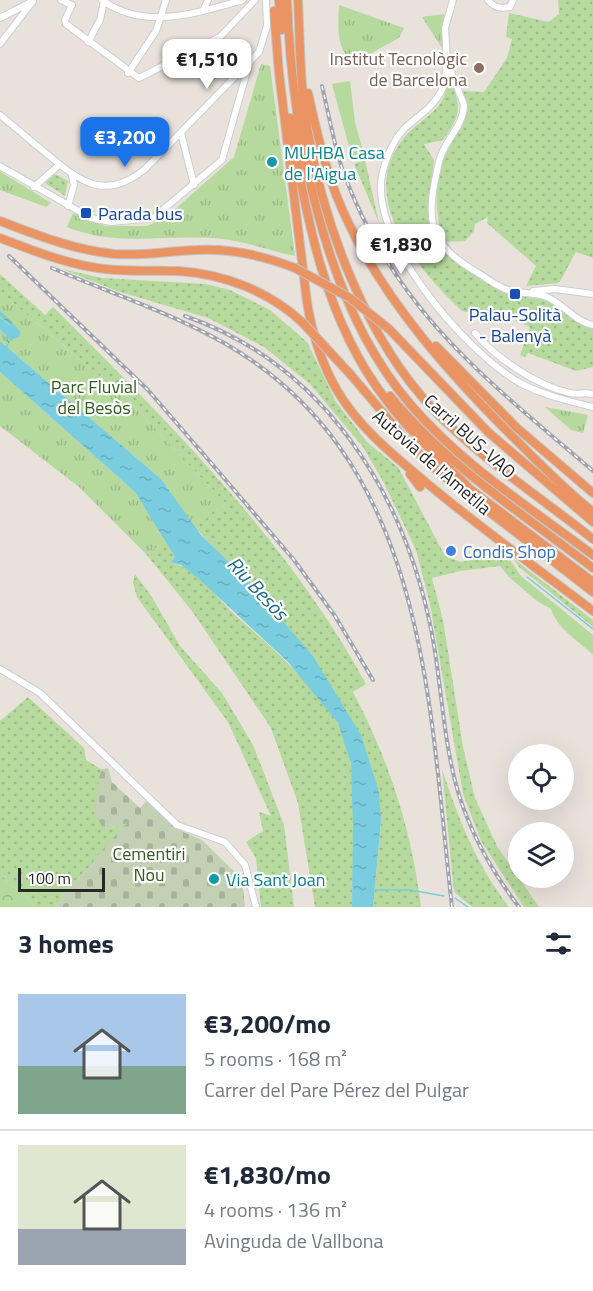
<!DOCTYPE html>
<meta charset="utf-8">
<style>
:root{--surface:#fff;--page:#f2f2f3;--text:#1f2937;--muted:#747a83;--line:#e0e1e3;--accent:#1a73e8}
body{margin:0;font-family:"Titillium Web",sans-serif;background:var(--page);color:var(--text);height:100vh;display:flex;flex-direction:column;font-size:22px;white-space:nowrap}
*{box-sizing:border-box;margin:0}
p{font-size:20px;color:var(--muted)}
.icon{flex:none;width:33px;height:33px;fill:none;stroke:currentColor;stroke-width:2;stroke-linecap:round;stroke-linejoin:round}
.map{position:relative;height:907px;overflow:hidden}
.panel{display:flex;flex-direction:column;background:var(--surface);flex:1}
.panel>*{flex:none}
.controls{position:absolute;left:508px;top:744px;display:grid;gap:12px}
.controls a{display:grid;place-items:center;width:66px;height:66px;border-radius:50%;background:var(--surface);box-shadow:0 6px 24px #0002;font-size:30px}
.scale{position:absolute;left:18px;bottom:15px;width:87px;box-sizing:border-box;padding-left:6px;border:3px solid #282828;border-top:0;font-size:16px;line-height:21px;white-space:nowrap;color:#282828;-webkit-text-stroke:4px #fff;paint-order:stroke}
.price{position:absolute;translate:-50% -51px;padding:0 14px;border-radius:12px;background:#fff;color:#222;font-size:20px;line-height:39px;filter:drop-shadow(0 2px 3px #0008)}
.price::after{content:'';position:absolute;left:50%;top:36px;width:18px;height:14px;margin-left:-9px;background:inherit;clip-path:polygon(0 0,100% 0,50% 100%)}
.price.active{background:var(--accent);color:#fff}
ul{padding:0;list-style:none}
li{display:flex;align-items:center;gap:18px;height:150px;padding:0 18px}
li+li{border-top:2px solid var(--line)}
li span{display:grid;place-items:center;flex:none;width:168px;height:120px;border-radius:0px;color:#555}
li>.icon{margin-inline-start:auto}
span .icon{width:72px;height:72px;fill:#fffc;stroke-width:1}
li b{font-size:26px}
h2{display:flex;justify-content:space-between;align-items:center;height:72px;padding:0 18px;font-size:26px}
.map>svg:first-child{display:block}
.grass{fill:url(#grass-dots)}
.forest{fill:url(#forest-crowns)}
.cemetery{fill:url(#cemetery-stones)}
.park{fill:url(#park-tufts)}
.garden{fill:#b6d99d}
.water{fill:url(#water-ripples)}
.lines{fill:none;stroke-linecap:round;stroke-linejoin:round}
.stream{stroke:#7accdf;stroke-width:1.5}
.minor-casing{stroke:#cacdd8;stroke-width:8}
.highway-casing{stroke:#c3c3c3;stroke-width:10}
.minor{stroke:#fff;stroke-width:6}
.highway{stroke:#ea9464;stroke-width:8}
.rail-casing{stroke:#9fa3b0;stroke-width:4}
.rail{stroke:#fff;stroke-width:1.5;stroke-dasharray:4.5;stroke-linecap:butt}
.highway-bridge-casing{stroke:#c3c3c3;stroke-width:10;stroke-linecap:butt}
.highway-bridge{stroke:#ea9464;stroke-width:8}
.education-dot{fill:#8d6e63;stroke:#fff;stroke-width:2}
.culture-dot{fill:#0f9aa8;stroke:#fff;stroke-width:2}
.transit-dot{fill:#1a4fb4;stroke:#fff;stroke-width:2}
.shop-dot{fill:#3f7fe0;stroke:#fff;stroke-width:2}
.labels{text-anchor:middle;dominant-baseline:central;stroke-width:4.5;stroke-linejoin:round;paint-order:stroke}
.education-label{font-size:18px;fill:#785e54;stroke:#fff;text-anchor:end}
.culture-label{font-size:18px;fill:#0d838f;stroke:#fff;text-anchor:start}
.transit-label{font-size:18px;fill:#164399;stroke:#fff;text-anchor:start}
.park-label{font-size:18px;fill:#325b21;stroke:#fff}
.street-label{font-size:18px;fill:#282828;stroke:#fff}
.shop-label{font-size:18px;fill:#366cbe;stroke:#fff;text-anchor:start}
.water-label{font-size:20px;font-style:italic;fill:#1d6b87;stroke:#fff}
</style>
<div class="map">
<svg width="593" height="907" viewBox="0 0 593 907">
<defs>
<pattern id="grass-dots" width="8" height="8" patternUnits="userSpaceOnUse" patternTransform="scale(1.5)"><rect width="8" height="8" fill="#b6d99d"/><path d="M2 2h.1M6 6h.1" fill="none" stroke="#9cba87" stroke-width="1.8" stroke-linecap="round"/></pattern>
<pattern id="forest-crowns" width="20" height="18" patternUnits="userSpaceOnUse" patternTransform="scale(1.5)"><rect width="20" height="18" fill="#b6d99d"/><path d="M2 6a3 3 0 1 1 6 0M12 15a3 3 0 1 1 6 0" fill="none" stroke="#9cba87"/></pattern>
<pattern id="cemetery-stones" width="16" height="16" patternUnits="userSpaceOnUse" patternTransform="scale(1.5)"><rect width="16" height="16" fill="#c4d0b4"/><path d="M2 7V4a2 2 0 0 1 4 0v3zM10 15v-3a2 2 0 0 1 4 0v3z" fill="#a8b39b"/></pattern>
<pattern id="park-tufts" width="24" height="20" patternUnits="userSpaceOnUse" patternTransform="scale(1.5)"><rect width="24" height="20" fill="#b6d99d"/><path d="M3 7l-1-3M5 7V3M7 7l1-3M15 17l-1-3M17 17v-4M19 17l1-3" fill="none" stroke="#9cba87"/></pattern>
<pattern id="water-ripples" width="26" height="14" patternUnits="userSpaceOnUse" patternTransform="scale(1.5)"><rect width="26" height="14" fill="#7accdf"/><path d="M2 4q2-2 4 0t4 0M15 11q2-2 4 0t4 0" fill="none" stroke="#6aafbf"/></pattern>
</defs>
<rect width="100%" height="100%" fill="#e9e2db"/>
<path class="grass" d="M558,0H593V258L576,252L559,283L526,286L536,266L487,223L488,217L475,224L474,231L465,241L443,242C436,217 434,189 441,163C450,128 473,138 463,91L484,92L507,58L512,39L506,37L509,13L549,22L559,14Z
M449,73C460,107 464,111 443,140L424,144L434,160L428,216L434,240L444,252L487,283L510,294L546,300L559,306L570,318L593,328V367L576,371L528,353L525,357L520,355L530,327L497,312L492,316L462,311C418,269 356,199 403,139C414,124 438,113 444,96C447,89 448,81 449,73Z
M365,160L379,223L354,164Z
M55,174L68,181L65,196L45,183Z
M62,269L102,278L206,284L230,290L270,310L307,342L336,402L368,443L398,467L445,556L461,562L499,554L510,560L521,576L509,577L500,566L460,571L432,578L443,620L463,747L475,798L497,846L539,907H524L481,841L463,794L430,604L416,550L383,481L363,447L310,384L264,347L208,318L117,291Z
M0,274L45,315L53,307C169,422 287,540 366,684L353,692C389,760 412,831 421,907H373L381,821L313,656L192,524L226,504L129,401L0,292Z
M166,541L175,557L170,562C198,569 216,597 236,616C273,648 310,681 337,722C362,762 353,859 352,907H315L298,803L271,728L192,611L146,554Z
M514,559L593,620V627L519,567Z
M135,574L152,597L180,646L222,693L253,745L284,825L294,907H261L256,858L246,842L263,831L259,812L271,816L228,722L137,597L133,583Z
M28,697L84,748L86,760L101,769L98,797L95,806L112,828L129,821L95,862L61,895L62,899L55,907H35L27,897L0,877V721Z
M442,769C458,818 477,866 509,907H472L454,892Z"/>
<path class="forest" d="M0,877L27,897L35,907H0Z"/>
<path class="cemetery" d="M108,768L112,782L140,808L146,801L177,829L202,840L242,879L245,907H55L62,899L61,895L94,863L92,862L127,823L104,830L94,811L101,769Z"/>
<path class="park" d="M339,5L404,28L399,38L353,63C336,49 338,27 339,5Z
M444,14L442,48L422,17Z
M261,64L270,66L295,256C271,251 247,242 223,239C170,233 117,248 67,227L73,213L105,226H147L165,218L234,157Z
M0,171L1,172L51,203L46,207L0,190Z
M0,292L129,401L226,504L192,524L161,479L0,341Z
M0,372L135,492L166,541L146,554L79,487L0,426Z
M545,407L588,415L583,433L571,430Z"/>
<path class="garden" d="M350,81L355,122L365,158L353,161L332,84Z
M521,576L593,635V655C578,640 558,630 551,609L537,601L509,577Z"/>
<path class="water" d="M0,310L21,332L19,337L11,340L0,329V318L14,329L0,316Z
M0,331L10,342L7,347L161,479L201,535L249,582L313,656L361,735L379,792L381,821L373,907H352L353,826L351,764L338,723L288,662L200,580L181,565L170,562L175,557L135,492L0,372V341L6,346L8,343Z"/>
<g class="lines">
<path class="stream" d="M527,577L593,629
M373,890H410L444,896
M455,898L468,907"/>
<defs>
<path id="minor" d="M61,0L72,5L65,20L66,24L139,78L220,37L255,0
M102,0C144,31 197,13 243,0
M453,0L445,28L447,61L464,105C463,129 444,139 439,162C426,218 425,242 478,273C488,279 499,288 511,291C522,294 535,292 547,297C564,304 575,322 593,325
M488,0C494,8 501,9 510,7L513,0
M203,11L208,0
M0,18L31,2
M88,42L100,20L104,1
M0,44L33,1
M447,61C446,71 446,83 441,92C433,107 418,116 406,127C394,139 387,155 383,171C365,237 466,352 520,383C543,395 568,401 593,407
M128,73L156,31L166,0
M0,115C16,128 31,141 47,154C79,181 105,202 145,169L259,52L267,26L266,0
M181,133L194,185
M0,166L91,218L111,222L153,218L222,160L249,64
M34,187L59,165
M68,206L74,185L72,176
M533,291L555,289L593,294
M475,333C496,358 537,386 570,393C577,395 585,392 593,394
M0,669L40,693L177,825L225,842L245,865L256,907"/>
<path id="highway" d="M279,0L281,30
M287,0C292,131 323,304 411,405C462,465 531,508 593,555
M298,0C300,42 300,86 307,127C323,224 366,339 434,410C481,459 540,497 593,539
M274,11L279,73L307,302C312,333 322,365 338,392C358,425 387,450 416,474C473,523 534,566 593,611
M308,93C318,138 328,182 349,224C388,305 450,374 513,437C539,463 564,489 593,512
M290,118C306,217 324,320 387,401C411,433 441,459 469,488
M0,221C37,235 74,250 114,254C142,256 169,251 197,250C230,248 264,256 295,268
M0,238C34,251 69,265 105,269C129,272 154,270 178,271C224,274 269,291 303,323
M389,329L488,432L593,522
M436,346L517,428L593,493
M351,375L411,446L443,476L593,592
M390,396C446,465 523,514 593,568
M410,474L420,487
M466,486L593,582"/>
</defs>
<use href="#minor" class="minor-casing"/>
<use href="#highway" class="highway-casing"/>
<use href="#minor" class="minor"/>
<use href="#highway" class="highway"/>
<defs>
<path id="rail" d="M322,86C329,115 334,146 344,174C396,312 486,379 593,471
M9,256L148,390L218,471L294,560L335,616L373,680
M52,268C114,295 182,316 239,352C429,472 429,708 452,907
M185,316C325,365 405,494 432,634C442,687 443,743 459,795C472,836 493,873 519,907"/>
</defs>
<use href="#rail" class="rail-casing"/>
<use href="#rail" class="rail"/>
<defs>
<path id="highway-bridge" d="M295,268L350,298L389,329
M303,323L351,375"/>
</defs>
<use href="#highway-bridge" class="highway-bridge-casing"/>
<use href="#highway-bridge" class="highway-bridge"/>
</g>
<circle class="education-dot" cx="479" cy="68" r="6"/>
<g class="culture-dot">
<circle cx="272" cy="162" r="6"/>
<circle cx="214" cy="879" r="6"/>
</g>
<g class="transit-dot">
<rect x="80" y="207" width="12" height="12" rx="3"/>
<rect x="509" y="288" width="12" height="12" rx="3"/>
</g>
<circle class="shop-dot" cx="451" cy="551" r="6"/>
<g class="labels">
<g class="education-label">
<text x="467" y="58">Institut Tecnològic<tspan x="467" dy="21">de Barcelona</tspan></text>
</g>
<g class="culture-label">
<text x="284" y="152">MUHBA Casa<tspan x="284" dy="21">de l'Aigua</tspan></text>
<text x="226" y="879">Via Sant Joan</text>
</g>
<g class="transit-label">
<text x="98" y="213">Parada bus</text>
<text x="515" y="314" text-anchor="middle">Palau-Solità<tspan x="515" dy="21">- Balenyà</tspan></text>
</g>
<g class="park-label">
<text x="94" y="386">Parc Fluvial<tspan x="94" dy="21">del Besòs</tspan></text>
<text x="149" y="853">Cementiri<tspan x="149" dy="21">Nou</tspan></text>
</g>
<g class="street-label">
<text transform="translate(470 436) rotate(42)">Carril BUS-VAO</text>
<text transform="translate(432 462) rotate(41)">Autovia de l'Ametlla</text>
</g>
<g class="shop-label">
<text x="463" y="551">Condis Shop</text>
</g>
<g class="water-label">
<text transform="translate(258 588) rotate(47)">Riu Besòs</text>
</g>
</g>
</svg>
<div class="controls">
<a><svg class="icon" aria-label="locate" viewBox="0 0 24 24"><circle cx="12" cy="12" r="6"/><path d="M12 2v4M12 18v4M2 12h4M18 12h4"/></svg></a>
<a><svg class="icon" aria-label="layers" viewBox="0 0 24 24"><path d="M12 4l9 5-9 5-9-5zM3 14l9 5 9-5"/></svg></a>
</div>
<div class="scale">100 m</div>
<b class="price" style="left:207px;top:90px">€1,510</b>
<b class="price active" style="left:125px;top:168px">€3,200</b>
<b class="price" style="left:401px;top:275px">€1,830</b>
</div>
<section class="panel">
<h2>3 homes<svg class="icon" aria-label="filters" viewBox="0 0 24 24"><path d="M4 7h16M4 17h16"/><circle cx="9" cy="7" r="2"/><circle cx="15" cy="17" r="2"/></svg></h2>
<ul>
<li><span style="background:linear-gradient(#a9c7e8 60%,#7fa58c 0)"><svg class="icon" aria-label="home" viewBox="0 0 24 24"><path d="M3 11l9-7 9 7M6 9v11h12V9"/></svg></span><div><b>€3,200/mo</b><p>5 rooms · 168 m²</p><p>Carrer del Pare Pérez del Pulgar</p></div></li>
<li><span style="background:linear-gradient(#dfe7d0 70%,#9aa5b1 0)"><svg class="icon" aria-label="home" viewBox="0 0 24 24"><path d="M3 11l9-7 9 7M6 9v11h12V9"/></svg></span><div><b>€1,830/mo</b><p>4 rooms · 136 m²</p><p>Avinguda de Vallbona</p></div></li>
</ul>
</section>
